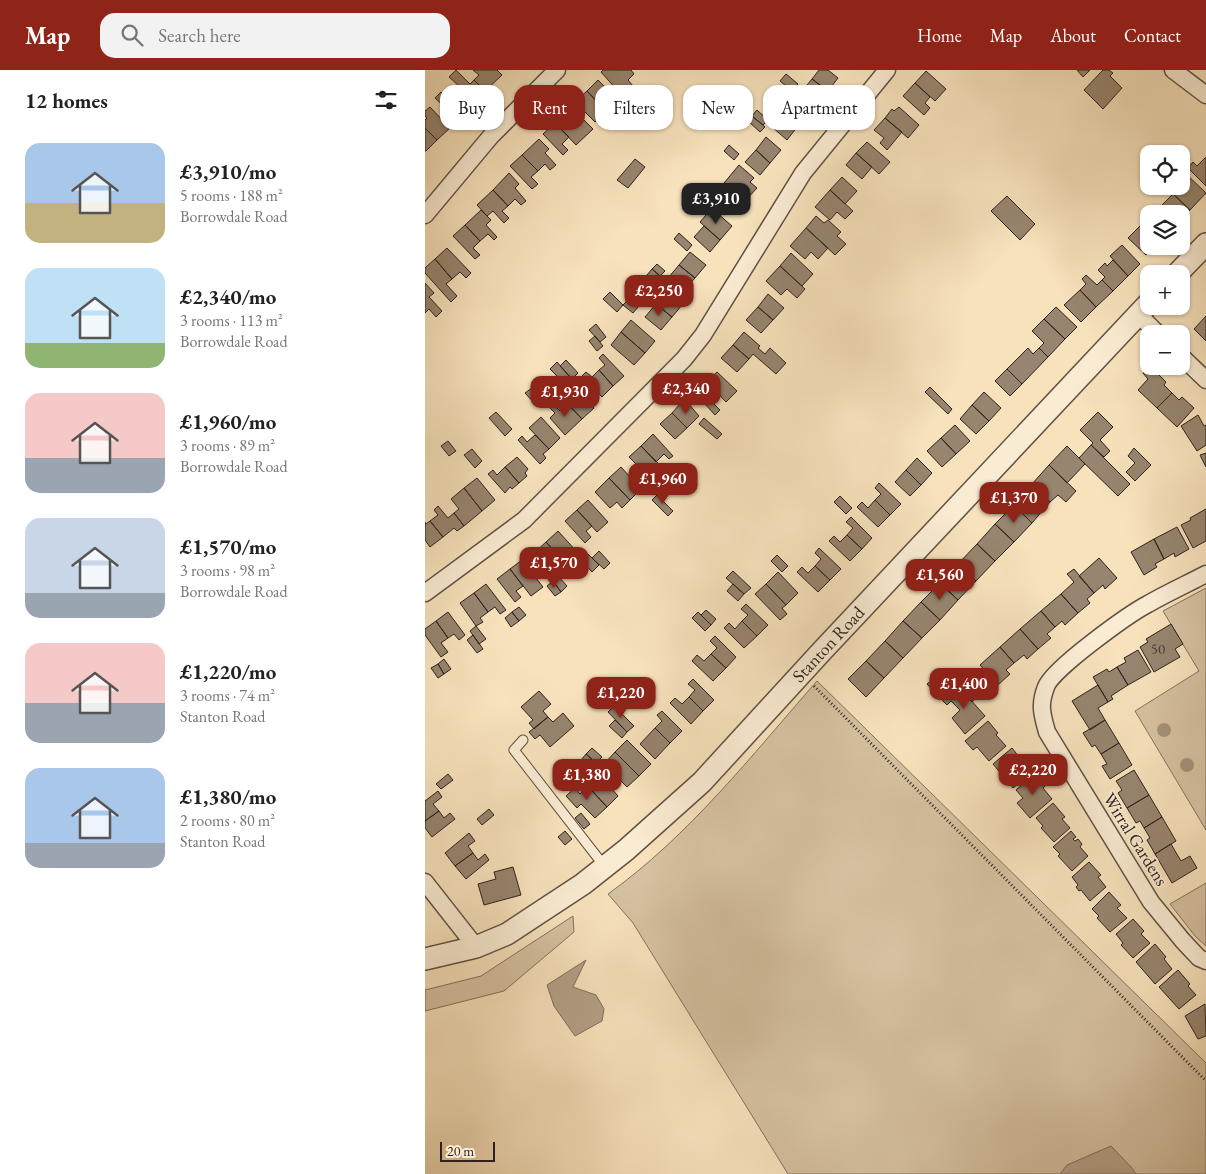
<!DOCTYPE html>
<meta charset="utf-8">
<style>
:root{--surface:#fff;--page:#f2f2f2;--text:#222;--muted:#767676;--accent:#8f2418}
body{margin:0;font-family:"EB Garamond",serif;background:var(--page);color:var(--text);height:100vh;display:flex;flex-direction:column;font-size:19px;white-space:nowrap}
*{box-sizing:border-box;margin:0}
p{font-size:16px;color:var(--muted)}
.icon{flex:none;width:28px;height:28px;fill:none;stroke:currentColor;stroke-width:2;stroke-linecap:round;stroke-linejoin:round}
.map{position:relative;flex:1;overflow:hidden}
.details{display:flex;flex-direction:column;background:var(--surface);width:425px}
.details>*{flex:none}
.hud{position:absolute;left:15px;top:15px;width:475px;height:45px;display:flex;gap:10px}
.controls{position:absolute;left:715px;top:75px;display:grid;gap:10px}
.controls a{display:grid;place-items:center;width:50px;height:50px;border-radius:10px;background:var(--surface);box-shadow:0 1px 4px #0004;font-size:25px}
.scale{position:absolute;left:15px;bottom:12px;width:55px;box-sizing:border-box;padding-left:5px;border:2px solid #2f211c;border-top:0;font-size:14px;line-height:18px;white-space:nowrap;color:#2f211c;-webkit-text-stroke:4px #faecd3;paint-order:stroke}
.price{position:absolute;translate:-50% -42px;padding:0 11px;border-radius:10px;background:var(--accent);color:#fff;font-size:16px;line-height:32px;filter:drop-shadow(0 1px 2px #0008)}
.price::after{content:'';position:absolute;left:50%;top:30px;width:15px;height:11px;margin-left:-8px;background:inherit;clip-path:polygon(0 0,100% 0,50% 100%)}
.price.on{background:#222;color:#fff}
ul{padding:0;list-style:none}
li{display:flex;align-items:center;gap:15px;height:125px;padding:0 25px}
li span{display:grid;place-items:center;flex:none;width:140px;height:100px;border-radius:15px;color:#555}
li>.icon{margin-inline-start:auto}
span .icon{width:60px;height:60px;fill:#fffc;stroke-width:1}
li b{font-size:21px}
h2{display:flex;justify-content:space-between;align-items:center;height:60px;padding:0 25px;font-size:21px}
.tag{padding:0 18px;border-radius:15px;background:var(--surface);box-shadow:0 1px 4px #0004;font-size:18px;line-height:45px}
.tag.on{background:var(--accent);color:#fff}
header{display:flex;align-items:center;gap:30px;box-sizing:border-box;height:70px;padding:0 25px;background:var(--accent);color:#fff}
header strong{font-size:24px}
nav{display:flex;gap:28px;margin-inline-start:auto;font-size:18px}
.search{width:350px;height:45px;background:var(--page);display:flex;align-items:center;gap:12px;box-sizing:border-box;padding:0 18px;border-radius:15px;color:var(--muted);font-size:19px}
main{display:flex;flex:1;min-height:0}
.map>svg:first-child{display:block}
.green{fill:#d5c1a1;stroke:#82715e}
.water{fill:#b3a086;stroke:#7e6d5c}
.building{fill:#97856f;stroke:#2f211c}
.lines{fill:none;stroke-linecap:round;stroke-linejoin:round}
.service-casing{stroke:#615144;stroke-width:11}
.minor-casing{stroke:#615144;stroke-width:19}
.tertiary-casing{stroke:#615144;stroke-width:24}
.path{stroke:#2f211c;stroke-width:3;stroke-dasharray:1 2.5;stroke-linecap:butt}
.service{stroke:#faecd3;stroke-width:9}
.minor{stroke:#faecd3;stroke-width:16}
.tertiary{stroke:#faecd3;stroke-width:21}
.tree{fill:#a4927a}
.labels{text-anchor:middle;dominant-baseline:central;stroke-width:4;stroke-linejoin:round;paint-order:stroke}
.number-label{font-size:15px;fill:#493a31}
.street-label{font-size:18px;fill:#2f211c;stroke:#faecd3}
</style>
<header>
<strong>Map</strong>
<div class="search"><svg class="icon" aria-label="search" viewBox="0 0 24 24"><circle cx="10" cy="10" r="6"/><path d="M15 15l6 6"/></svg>Search here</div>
<nav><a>Home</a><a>Map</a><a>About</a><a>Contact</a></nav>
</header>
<main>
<section class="details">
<h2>12 homes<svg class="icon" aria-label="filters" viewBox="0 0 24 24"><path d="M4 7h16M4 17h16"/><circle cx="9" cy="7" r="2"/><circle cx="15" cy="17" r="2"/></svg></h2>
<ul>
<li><span style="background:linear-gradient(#a9c7e8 60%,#c2b280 0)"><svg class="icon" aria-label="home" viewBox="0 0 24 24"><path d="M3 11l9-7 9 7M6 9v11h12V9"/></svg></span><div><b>£3,910/mo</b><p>5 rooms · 188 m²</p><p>Borrowdale Road</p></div></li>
<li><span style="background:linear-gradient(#bfe0f5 75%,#8fb573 0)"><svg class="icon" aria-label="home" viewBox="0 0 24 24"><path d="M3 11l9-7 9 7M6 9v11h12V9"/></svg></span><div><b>£2,340/mo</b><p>3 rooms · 113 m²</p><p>Borrowdale Road</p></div></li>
<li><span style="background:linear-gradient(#f6c9c9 65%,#9aa5b1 0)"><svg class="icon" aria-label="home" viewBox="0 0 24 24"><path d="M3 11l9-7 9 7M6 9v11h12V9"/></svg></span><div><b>£1,960/mo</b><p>3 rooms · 89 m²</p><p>Borrowdale Road</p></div></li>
<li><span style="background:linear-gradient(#c9d6e8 75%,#9aa5b1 0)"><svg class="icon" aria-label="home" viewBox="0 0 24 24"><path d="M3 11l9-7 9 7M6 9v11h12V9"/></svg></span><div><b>£1,570/mo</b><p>3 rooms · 98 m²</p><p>Borrowdale Road</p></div></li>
<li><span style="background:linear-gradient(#f6c9c9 60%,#9aa5b1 0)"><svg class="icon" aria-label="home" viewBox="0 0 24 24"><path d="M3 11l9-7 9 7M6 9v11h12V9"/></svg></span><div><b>£1,220/mo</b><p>3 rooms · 74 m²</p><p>Stanton Road</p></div></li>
<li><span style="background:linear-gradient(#a9c7e8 75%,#9aa5b1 0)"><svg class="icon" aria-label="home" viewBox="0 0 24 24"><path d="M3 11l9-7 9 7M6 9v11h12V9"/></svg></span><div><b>£1,380/mo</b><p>2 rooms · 80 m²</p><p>Stanton Road</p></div></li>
</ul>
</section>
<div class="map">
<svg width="781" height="1104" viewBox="0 0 781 1104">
<rect width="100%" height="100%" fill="#f7e2bc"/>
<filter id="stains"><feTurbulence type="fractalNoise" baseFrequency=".004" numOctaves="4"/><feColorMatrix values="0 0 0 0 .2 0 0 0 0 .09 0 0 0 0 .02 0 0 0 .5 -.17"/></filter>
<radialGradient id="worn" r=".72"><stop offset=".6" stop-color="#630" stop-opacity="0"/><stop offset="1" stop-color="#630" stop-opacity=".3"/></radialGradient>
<path class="green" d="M781,518V760L710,641L774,601L738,541Z
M392,611L781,993V1104H363L208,853L183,824C264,766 327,685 392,611Z
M781,813V876L770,866L745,834Z
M148,846L149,862L79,921L0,941V920L56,906Z"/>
<path class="water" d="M161,890L148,917L171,925L179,939L177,951L150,966L129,936L122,915Z
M686,1076L707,1098L711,1104H635L642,1095Z"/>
<path class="building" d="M31,0L45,14L49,10L60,21L45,36L30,21L34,16L24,7Z
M48,0H72L77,5L60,21L49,10L54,5Z
M178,0H206L209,4L203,10L208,16L202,21L197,15L192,20L176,2Z
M394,0H403L413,8L403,21L387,9Z
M652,0H665L658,7Z
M678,0H684L688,3L685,6L697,18L678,39L659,20Z
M501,1L521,19L510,31L490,13Z
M361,4L373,14L367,21L355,11Z
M387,9L403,21L392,34L377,21Z
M173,10L194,31L182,42L162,21Z
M490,13L505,27L500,33L505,38L499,45L478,26Z
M360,15L370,23L366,29L355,20Z
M30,21L45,36L33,49L10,28L16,22L22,28Z
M162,21L176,36L170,42L175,47L170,52L150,32Z
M369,30L384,43L373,56L358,43Z
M5,37L25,58L12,70L0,58V50L2,48L0,46V41Z
M146,37L168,59L151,75L130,53Z
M474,37L494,55L483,68L460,48L467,39L469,41Z
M332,40L343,50L338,55L327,46Z
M358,43L373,56L362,70L347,57Z
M327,46L340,57L335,62L323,51Z
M460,48L477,62L462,80L455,73L459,68L449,60Z
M130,53L144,67L137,74L143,80L138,85L118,64Z
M0,58L12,70L1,81H0Z
M341,67L356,80L345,93L331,80Z
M114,69L124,79L120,83L131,95L125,100L120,94L113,101L97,85Z
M442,72L465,92L454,104L431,83Z
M304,75L314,84L309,90L299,81Z
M331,80L345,93L335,105L320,92Z
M431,83L447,97L437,109L421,95Z
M97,85L113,101L106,107L113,114L107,119L85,96Z
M781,87V116L763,98L768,92L772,96Z
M210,89L220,97L203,118L192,110Z
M314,95L329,108L325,112L332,118L320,131L299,113Z
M758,101L781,123L765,140L748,124L756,116V103Z
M84,103L94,114L90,118L101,131L96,135L90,129L83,136L68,120Z
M417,107L432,121L420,134L405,120Z
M299,113L320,131L309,144L294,130L297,127L291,121Z
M273,119L288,132L283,138L268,126Z
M68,120L83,136L77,141L84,148L79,153L68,141L62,146L52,135Z
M405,120L428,141L420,149L412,142L405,150L390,137Z
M748,124L765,140L756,149V144H744L736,136Z
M582,126L610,154L595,170L566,141Z
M56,140L66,150L61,155L72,167L69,170L63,164L55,171L40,155Z
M292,143L307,156L295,170L275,152L282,144L287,148Z
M391,146L399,153L403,150L416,162L412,166L421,174L410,185L381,158Z
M724,147V162L716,155Z
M40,155L55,171L48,178L55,185L50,189L28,166Z
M716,155L724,162V176H729L721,185L703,168Z
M279,156L295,170L285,182L269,167Z
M381,158L403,178L393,189L386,182L380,189L365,176Z
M254,163L267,175L262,181L249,169Z
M697,175L715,194L703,206L685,186Z
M22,178L46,203L41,208L35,202L27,209L10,189Z
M265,182L281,195L270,208L254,195Z
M366,183L388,204L377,216L355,196Z
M10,189L27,209L21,214L32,226L26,232L0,203V198Z
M688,190L703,206L688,221L677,210L680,207L673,200L680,193L682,196Z
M232,194L240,201L235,206L227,199Z
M254,195L270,208L259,220L243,208Z
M355,196L380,219L372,228L362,219L356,225L341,211Z
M227,199L241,211L236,217L222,205Z
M661,205L672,215L677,210L688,221L671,237L655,220L661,214L657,209Z
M0,213L9,223L4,227L17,241L11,247L4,239L0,243Z
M655,220L671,237L656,252L639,235Z
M242,221L258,234L247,247L231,234Z
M185,222L198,235L192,242L178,229Z
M343,224L359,238L348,250L333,237Z
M204,229L213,237L208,243L198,235Z
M231,234L247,247L236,260L220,247Z
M333,237L348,250L336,263L321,250Z
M631,237L652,257L640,269L619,249Z
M781,246V271L769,259Z
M619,249L640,269L623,287L614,278L619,273L607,261Z
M206,250L230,271L220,283L196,262Z
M171,254L181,267L175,272L164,260Z
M196,262L220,283L209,295L186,275Z
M319,262L335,276L333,278L340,284L345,278L361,293L351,304L328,284L324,289L308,275Z
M170,266L178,276L172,281L164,271Z
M308,275L324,289L312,302L296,288Z
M603,278L608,284L614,278L623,287L597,314L582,299Z
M178,284L199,306L188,316L174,300L180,295L174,288Z
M141,290L153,303L147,309L135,296Z
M132,292L144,306L138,312L125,299Z
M725,296L741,312L739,315L747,323L732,338L713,320L723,309L718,303Z
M582,299L597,314L585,326L570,311Z
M174,300L188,316L177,327L157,306L161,302L167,307Z
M292,302L312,321L301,332L282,312Z
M282,312L295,326L288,333L295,340L290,345L270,323Z
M147,315L169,338L157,349L142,333L148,329L141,321Z
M505,317L527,339L523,344L500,322Z
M107,318L118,330L112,336L100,323Z
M559,322L576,338L564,351L547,335Z
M747,323L754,330L757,327L769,338L752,357L732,338Z
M262,332L274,346L262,358L247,343L255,334L257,337Z
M142,333L157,349L140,365L125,348L130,343L125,338L129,335L135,341Z
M547,335L564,351L551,364L535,349Z
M71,342L87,359L80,366L64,348Z
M673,342L688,357L675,370L685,381L679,387L666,375L668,373L655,360Z
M247,343L262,358L250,369L235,354Z
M773,345L779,356L781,355V375L772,381L756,356Z
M116,347L135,368L124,379L104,358Z
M279,348L297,364L292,369L274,354Z
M530,355L545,371L531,384L516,368Z
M228,364L248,386L244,389L239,384L231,392L216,376Z
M110,365L124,379L118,384L121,388L115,394L93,370L97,366L102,372Z
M516,368L531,384L517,397L502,381Z
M23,371L31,381L24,386L16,376Z
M666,375L705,414L693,426L654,388Z
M216,376L237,397L225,408L204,387Z
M642,376L660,394L642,413L624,395Z
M709,378L726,395L710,411L701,402L710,393L703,386Z
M47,379L57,391L50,398L39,385Z
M781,383V397L775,385Z
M92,387L103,399L100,403L102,406L94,413L80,397Z
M492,388L507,403L496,415L481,400Z
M624,395L651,421L641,432L633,425L625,432L607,414Z
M80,397L94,413L87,419L85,417L80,423L63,404L68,400L72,405Z
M196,397L216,419L205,430L184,408Z
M481,400L496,415L485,426L470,412Z
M52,408L70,430L57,441L39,418Z
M184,408L205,430L197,438L192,432L185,438L170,422Z
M454,413L476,434L465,445L450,430L456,424L450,418Z
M607,414L625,432L607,453L589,435L596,427L595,425Z
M39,418L57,441L39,456L29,443L34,439L26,429Z
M232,425L248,441L243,446L227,430Z
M415,426L427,438L421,444L409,432Z
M163,430L183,452L172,462L152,440Z
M450,430L465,445L453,457L432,437L437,432L443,438Z
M589,435L607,453L589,472L570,454Z
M13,436L23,448L29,443L39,456L32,461L29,458L18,467L5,451L13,445L9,440Z
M781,439V471L768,478L756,455L766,450L765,448Z
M152,440L167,456L161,461L166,467L160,473L140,451Z
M426,447L447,468L437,479L422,465L428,458L421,452Z
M5,451L18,467L5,477L0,470V452L1,454Z
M570,454L589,472L570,491L552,474Z
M752,457L764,479L750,487L749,483L739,489L729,469Z
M133,461L153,483L147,488L142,482L136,488L121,472Z
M422,465L437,479L425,491L404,471L409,466L415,472Z
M729,469L739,489L730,494L732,497L719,505L706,482Z
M121,472L136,488L129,494L134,500L129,505L109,483Z
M552,474L570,491L551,511L533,494Z
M394,478L416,499L405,510L390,496L396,489L390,483Z
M174,481L185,493L179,499L167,488Z
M163,484L174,495L167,502L156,490Z
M352,485L363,496L357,502L346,491Z
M674,488L692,508L680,519L678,515L669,523L654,506Z
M97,490L118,517L106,526L85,499Z
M533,494L551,511L533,530L515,513Z
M390,496L405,510L393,522L372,502L377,497L383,503Z
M85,499L98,516L91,521L96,527L90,532L72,509Z
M649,499L669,523L662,529L665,533L653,543L636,524L649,512L642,504Z
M308,501L326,518L319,524L301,508Z
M353,502L373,523L361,535L341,514Z
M133,506L142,516L136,522L128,511Z
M128,511L136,522L130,526L122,516Z
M515,513L533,530L515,550L496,532Z
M61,514L81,540L75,544L70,537L63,542L49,523Z
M308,514L319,524L313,531L302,521Z
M341,514L361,535L357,538L362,544L355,550L330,524Z
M49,523L63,542L55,548L58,552L51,556L35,533Z
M636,524L653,543L640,555L637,551L630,557L616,541Z
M496,532L515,550L497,568L478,551Z
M321,534L343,555L332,566L317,551L323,545L316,539Z
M94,537L101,545L94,551L87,542Z
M281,540L291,549L286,555L276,545Z
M616,541L630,557L622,564L626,568L613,579L595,559Z
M23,542L40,565L34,570L29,564L23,568L11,551Z
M87,542L94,551L86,557L80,548Z
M273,542L286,555L280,561L267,548Z
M11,551L23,568L16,573L23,582L16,587L0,565V559Z
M317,551L332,566L319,578L299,558L304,553L310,559Z
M478,551L497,568L478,588L460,571Z
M746,554L758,574L750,579L755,587L729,602L715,577L723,572L721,569Z
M51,556L61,569L54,574L45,561Z
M595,559L613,579L602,589L599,585L589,593L575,577Z
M48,565L58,579L52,583L42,570Z
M290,566L311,587L301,598L286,584L292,578L285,571Z
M460,571L478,588L459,608L441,591Z
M575,577L589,593L581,600L585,604L573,615L555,595Z
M713,580L726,602L703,615L692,597L701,592L699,588Z
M286,584L301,598L288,611L267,591L272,585L279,591Z
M19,589L26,599L19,604L13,594Z
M441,591L459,608L441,627L423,609Z
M13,594L19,604L13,608L6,598Z
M692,597L703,615L686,626L688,629L683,632L668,607L682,599L684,602Z
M558,599L573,615L562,624L559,621L547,632L536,619Z
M268,609L289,630L278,641L264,627L270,620L263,614Z
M507,610L516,619L510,623L502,614Z
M673,615L683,632L673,638L680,650L665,660L647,631Z
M525,619L529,624L536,619L560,646L540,664L527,648L535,640L526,631L522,635L515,628Z
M114,621L126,634L118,641L123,647L109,659L104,653L108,650L96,637Z
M264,627L278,641L266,654L245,633L250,628L257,634Z
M189,636L209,656L202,662L183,642Z
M237,641L257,661L245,673L230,658L237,651L232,645Z
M138,643L149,656L125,677L115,665L110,669L104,662L123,647L128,652Z
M190,650L202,662L197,668L184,656Z
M680,650L694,673L676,684L670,675L667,677L658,663Z
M563,651L573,663L571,665L581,676L564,691L552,677L548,680L540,671Z
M230,658L245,673L230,689L215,674Z
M202,670L226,694L214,706L190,682Z
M694,673L707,695L685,709L677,696L682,694L676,684Z
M167,678L177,687L171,693L161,684Z
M587,678L598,692L596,694L605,704L588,718L568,694Z
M190,682L214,706L202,717L179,694Z
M161,684L171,693L166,699L156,690Z
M709,700L724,725L702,738L693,723L697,720L691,711Z
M173,703L193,726L182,737L167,721L173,715L167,709Z
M23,704L28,710L16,719L11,714Z
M610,704L620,716L618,718L627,729L605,748L592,733L598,728L591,720Z
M163,716L182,737L170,748L156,734L152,738L141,726L150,718L155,724Z
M13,721L17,727L8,734L14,741L0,751V731Z
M724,725L737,747L719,758L715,751L711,753L702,738Z
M628,733L640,747L637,749L645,758L629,772L616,758L618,756L611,748Z
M64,739L69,745L57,755L52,749Z
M14,741L19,748L25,743L30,749L7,767L0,758V751Z
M156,743L165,754L159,759L150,748Z
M737,747L751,771L730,784L722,770L725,768L719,758Z
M140,761L147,769L140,775L133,767Z
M646,761L651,767L648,769L650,771L653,769L657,774L655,777L663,786L647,801L633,786L635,784L628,777Z
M44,763L50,771L43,776L48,783L30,796L20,783Z
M746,774L756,791L765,786L772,798L747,813L730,784Z
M48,783L53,790L60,784L64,790L41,809L30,796Z
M664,792L676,805L673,807L681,817L665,831L656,820L654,821L651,817L653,815L647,807Z
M88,797L96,825L59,835L53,814L71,809L69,802Z
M684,822L696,835L692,838L702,848L685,862L672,848L674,846L667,839Z
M708,849L719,861L716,864L725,873L708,888L696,875L698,873L691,864Z
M730,874L741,887L739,889L747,899L730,914L711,892Z
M753,900L765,914L763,916L771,925L754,939L734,917Z
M780,934L781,966L773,969L760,946Z"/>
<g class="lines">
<defs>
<path id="service" d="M98,670L89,680L180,797"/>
<path id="minor" d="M748,0L781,25
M0,145L66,66L132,0
M713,244L733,264
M756,286L781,310
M781,504C762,514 742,523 723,534C704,544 627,599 621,617C614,635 617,644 622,662L726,832L758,871L774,888L781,891
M0,523L99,450L259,289L278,265L378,103L462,0
M0,812L51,877"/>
<path id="tertiary" d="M752,204L781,174
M0,889L51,877L82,864L158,814L201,780L277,712L397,581L724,233"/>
</defs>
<use href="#service" class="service-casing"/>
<use href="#minor" class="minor-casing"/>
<use href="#tertiary" class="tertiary-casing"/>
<path class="path" d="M389,616L781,1011"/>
<use href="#service" class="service"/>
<use href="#minor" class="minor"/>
<use href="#tertiary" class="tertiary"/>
</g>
<g class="tree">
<circle cx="739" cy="660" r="7"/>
<circle cx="762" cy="695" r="7"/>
</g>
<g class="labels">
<g class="number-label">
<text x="733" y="578">50</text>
</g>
<g class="street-label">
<text transform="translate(403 574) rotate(-47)">Stanton Road</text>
<text transform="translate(711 769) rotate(58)">Wirral Gardens</text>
</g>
</g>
<rect width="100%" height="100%" filter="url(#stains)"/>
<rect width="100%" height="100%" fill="url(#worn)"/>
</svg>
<div class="controls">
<a><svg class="icon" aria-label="locate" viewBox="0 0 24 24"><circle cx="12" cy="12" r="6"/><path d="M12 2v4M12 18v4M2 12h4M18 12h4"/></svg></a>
<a><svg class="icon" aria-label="layers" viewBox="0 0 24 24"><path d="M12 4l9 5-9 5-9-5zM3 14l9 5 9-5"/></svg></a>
<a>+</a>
<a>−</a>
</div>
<div class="scale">20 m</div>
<b class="price on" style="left:291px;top:155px">£3,910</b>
<b class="price" style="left:234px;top:247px">£2,250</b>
<b class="price" style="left:261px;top:345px">£2,340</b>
<b class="price" style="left:140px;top:348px">£1,930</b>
<b class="price" style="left:238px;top:435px">£1,960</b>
<b class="price" style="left:589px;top:454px">£1,370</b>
<b class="price" style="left:129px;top:519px">£1,570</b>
<b class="price" style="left:515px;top:531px">£1,560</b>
<b class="price" style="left:539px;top:640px">£1,400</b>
<b class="price" style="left:196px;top:649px">£1,220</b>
<b class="price" style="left:608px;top:726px">£2,220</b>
<b class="price" style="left:162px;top:731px">£1,380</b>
<div class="hud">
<a class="tag">Buy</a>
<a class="tag on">Rent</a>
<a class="tag">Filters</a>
<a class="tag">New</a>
<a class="tag">Apartment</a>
</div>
</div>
</main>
